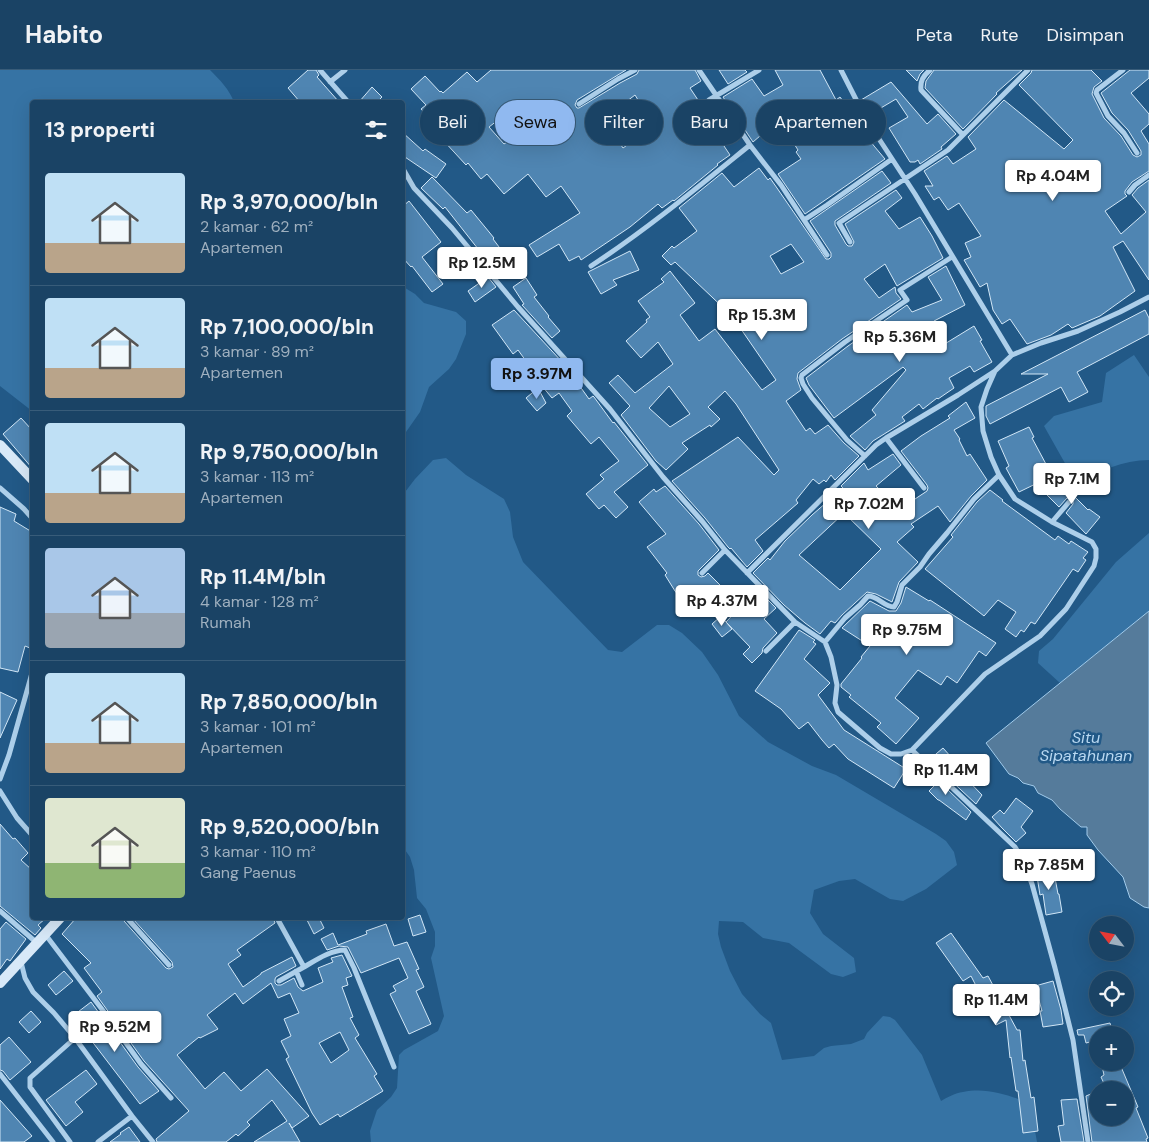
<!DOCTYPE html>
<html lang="id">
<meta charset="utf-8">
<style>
:root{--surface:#1a4365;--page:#234a6b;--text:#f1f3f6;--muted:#9fb0bf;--line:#385c79;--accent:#90b9f0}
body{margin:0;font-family:"DM Sans",sans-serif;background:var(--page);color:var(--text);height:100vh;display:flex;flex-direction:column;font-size:19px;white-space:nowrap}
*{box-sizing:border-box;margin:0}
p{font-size:16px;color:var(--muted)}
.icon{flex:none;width:28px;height:28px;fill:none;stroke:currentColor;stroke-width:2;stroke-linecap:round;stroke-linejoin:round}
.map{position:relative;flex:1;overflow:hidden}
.sheet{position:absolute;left:30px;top:30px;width:375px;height:820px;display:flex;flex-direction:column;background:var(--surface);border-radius:5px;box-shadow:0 5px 20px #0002,0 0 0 1px var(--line)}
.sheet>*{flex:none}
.top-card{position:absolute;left:420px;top:30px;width:475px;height:45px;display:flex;gap:10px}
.needle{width:32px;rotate:302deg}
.fabs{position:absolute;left:1089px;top:846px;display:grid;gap:10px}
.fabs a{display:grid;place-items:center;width:45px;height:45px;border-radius:50%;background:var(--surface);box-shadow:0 5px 20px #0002,0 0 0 1px var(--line);font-size:25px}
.price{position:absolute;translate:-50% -42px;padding:0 11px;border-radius:5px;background:#fff;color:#222;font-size:16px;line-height:32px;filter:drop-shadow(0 1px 2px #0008)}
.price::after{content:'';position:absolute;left:50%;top:30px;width:15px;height:11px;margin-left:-8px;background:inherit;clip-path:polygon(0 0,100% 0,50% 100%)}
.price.active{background:var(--accent);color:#111}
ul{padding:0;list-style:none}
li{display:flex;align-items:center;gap:15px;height:125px;padding:0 15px}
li+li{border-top:1px solid var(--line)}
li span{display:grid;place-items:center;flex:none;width:140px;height:100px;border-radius:5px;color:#555}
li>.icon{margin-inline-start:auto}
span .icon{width:60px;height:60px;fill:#fffc;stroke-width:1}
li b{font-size:21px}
h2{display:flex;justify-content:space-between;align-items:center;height:60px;padding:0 15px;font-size:21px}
.pill{padding:0 18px;border-radius:22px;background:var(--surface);box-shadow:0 5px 20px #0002,0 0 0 1px var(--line);font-size:18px;line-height:45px}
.pill.active{background:var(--accent);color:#111}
header{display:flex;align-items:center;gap:30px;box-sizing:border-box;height:70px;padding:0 25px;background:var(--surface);border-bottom:1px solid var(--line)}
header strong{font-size:24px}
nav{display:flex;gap:28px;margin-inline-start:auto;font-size:18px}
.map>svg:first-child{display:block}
.green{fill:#3673a4}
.water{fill:#557b9b;stroke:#a1cbeb}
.building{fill:#4f85b2;stroke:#d2e7f7;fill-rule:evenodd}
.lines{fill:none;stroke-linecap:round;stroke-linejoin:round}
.minor{stroke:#adcfea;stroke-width:5}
.secondary{stroke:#d8e9f8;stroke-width:10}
.labels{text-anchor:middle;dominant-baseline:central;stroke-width:5;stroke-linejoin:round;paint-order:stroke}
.water-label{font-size:16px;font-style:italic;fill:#b9d8f1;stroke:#225987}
</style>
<header>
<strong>Habito</strong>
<nav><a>Peta</a><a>Rute</a><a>Disimpan</a></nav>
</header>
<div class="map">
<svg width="1149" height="1072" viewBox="0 0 1149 1072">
<rect width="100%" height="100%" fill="#225987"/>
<path class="green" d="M0,0H210C220,10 229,19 234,32H32V341L0,316Z
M402,216L415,224L424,233L456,242L466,251V264L456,289L449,299L429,317L420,342L406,362H402Z
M1134,285L1149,307V390C1123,390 1099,402 1075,411L1044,356L1054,346L1102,332L1106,303Z
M446,388L466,405L504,429L510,442L513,467L523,492L608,580L622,582L657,555H669L682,563L702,582L718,605L739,646L768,672L812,696L836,705L936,764L946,771L954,782L957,795L926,819L903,831L890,829L855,809L839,811L814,820L810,843L823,864L854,888L856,902L843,907L831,904L789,873L763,868L743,852L719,851L718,864L721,877L730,901L742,924L760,944L771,953L782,990L814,986L824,978L831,976L851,974L864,969L867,963L883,946L890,947L895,950L922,985L941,1031C948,1027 955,1023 963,1022C987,1017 1007,1025 1030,1033L1037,1072H371L370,1061L377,1040L391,1027L397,1018L399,985L404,980L438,961L444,946L431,888L435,876V862L426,839L417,828L414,800L410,787L403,777L402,426L415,409L433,390Z
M1149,463V541L1060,613L1038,593L1039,581L1053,569L1116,492Z"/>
<path class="water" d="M1149,541V838L1144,837L1130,828L1123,807L1098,780L1087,765V757H1081L1060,739L1052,730L1038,723L1034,716L1023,713L1018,708L1009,704L986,673Z"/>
<path class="building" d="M308,0H316L319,5L317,7L339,32H300L288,18Z
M491,0H626L577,30L575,35L577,38H579L620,13L637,4L639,0H695L701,11L690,18L702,36L706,34H711L715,31L735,60L720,70L730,85L717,94L718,95L674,131L673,130L662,138L658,134L630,157L581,190L579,186L569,191L559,174L537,187L529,175L580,143L561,116L546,127L528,104L504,124L487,104L481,109L468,93L466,95L430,56L434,53L421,39L426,35L411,19L425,6L440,22L441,21L443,23L467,2L477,12ZM635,25L654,56L623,78L610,59L621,51L614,41ZM511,40L524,60L504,74L489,57Z
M719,0H745L747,2L728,14Z
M775,0H820L836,30L840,27L848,38L854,35L861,50L858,52L871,69L869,70L885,89L805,144L778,104L801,89L796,82L798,80L782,55L779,57L775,53L753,72L723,27L752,9L764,26L783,15Z
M906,0H924L920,4L917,11Z
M934,0H1022L996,23L997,24L963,59L925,18L926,11Z
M1032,0H1091L1102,11L1094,17L1092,24L1104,48L1121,66L1133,85L1137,87L1141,85V81L1128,60L1112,43L1101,23L1130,0H1149V8L1131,23L1149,44V54L1141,61L1149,74V101L1132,112L1125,121V124L1127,126L1105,141L1121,164L1146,142L1132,125L1138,118L1149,110V210L1123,171L1113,177L1135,221L1100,246L1072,258L1068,254L1051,265L1027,274L1010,249L1002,254L993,240L987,213L980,217L964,190L971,187L965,173L981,166L959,133L948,140L939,127L934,130L925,116H933L924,101L947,86L953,94L976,79L968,67L1004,30L1064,79L1073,70L1019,15L1031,3Z
M891,12L927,54L938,44L956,64L941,77L942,79L920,94L918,90L915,92H910L889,58L908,47L896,29L869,45L861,30Z
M372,17L382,27L377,32H359Z
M402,62L423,81L425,79L446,94L436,108L402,85Z
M759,98L768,110L770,108L777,118L826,189H829L831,187V183L810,151L882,101L891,113L835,151V155L846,174L848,176H852L854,172L845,154L896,120L902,128L885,141L899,159L920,147L932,166L943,188L897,216L885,194L864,209L879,228L895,217L896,223L901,229L842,269L798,303L797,309L801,320L786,331L806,361L810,358L815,364L828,355L844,373L859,386L835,410L831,405L826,412L824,410L819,414L813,409L796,430L798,433L755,470L763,481L747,497L731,478L730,479L728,477L705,448L672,411L738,367L774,405L779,400L736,334L725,321L708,337L720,349L711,357L710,355L682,373L688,379L666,400L656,391L621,345L630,336L609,313L618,305L635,323L673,294L658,272L641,288L626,271L647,252L646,250L650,247L638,231L664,212L661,209L670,201L695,233L680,245L699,271L715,259L762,320L776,310L732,246L675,192L671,195L662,186L672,176L674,178L697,161L679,138L722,103L734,117ZM791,174L804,192L781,204L770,186ZM669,316L690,344L670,357L649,338Z
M432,107L467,143L471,140L494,168L493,169L509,190L495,201L481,184H482L445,137L443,139L421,118Z
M409,131L441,172L422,187L443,214L432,222L412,196L411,197L402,187V137Z
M630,181L639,200L613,210L617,215L601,224L588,202Z
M946,196L965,235L934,251L943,275L974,256L982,270L980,271L992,292L974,302L970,296L949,308L954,318L938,329L937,328L923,339L919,334L902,347L905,351L873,371L865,380L850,366L876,345L872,340L906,300L903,297L834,348L809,315L806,308L848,276L907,235L912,242L942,230L928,207Z
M488,207L496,217L475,232L468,221Z
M526,208L537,225L534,227L549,246L548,247L560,261L552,268L522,235L524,234L513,217Z
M514,240L564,294L589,329L593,326L594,327L613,353L614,352L648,395L614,422L628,437L616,448L604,435L599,439L586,424L604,409L600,405L619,391L599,367L591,374L567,346L572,341L559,323L552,328L532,304L534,302L518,280L513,284L492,255Z
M1145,240L1149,248V264L1077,302L1088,322L1069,332L1061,317L990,354L986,346V336L1048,304H1021Z
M538,318L546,333L537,341L526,328Z
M966,332L975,348L954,360L960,369L959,370L967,386L970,384L987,410L971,426L950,452L938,436L911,454L914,457L897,472L918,492L899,512L892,532L876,524L867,522L842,545L835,553L831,551L820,564L805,553L784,535L753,503L768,488L770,490L785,471L812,445L827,432L833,439L848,423L841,416L864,393L868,400L893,384L901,395L876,416L900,439L927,421L928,418L927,415L901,381L921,366L950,348L948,346ZM844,443L881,479L840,520L799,485Z
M21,348L32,360V398L3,364Z
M1029,357L1034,367L1032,368L1047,396L1049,395L1056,404L1019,422L1006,398L1009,396L998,371Z
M1056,405L1070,422L1088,440L1089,439L1100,447L1086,464L1066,443L1073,434V431L1072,429L1067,428L1059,437L1044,422Z
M665,416L699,454L719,480L698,501V505L701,507L705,506L708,503L720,515L703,531L694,522L683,531L675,521L665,505L667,503L647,477L666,464L639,432L654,419L656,422Z
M990,420L1003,430L1002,431L1055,470L1058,466L1069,474L1071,471L1088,482L1083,488L1086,490L1078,502L1073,499L1035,554L1031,552L1024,562L1021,560L1016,567L1005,559L1016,542L998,530L984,546L925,499L953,467L951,465L977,432Z
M0,437L16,444L14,451L32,462V571L30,578L25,576L18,602L0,598Z
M906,517L929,531L930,530L996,573L986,586L979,581L957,613L947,606L941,615L918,600L895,628L919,648L896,674L877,657L881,653L849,627L851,625L841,617V614L862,588L861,587L870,576L842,558L870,531L889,541H896L901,533Z
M757,519L776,538L764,549L777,563L763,578L762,583L752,593L743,584L750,577L726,552Z
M721,546L732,559L722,567L712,554Z
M799,560L815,570L813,572L816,574L804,589L830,613L818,625L844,660L906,699L894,718L848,689L834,674L829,678L822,670L808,652L799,659L781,639L755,621Z
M0,622L17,630L0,668Z
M943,678L961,698L958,700L982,725L976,734L929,690Z
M923,696L971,742L966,750L939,730H938L929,721L934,716L922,708L927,702L922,697Z
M1016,728L1033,741L1021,757L1026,763L1016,772L1002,758L992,747L1000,740L1004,744Z
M0,754L13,769L15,768L28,783L21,790L32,800V848H46L38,855L41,858L35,865L0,836Z
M1053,797L1058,824H1059L1062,842L1046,845L1043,824L1040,825L1036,800Z
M420,845L426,862L413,866L408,849Z
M76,848H123L124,851L166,898L169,899L173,897L172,892L132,848H273L275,853L237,880L241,885L228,894L243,917L261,904V903L292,887L296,896L276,907L275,909V913L277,915H281L294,908L298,917L303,921L323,912L318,898L333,892L331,888L342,885L352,906L346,908L348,915L342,917L353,947L350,948L359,965L355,968L377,1004L374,1006L383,1021L340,1047L338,1044L320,1055L312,1043L286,989L289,987L281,971L291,966L284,949L299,943L290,923L278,928L271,913L243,934L235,923L207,945L218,959L200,968L199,967L177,985L205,1019L224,1002L241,1021L267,999L309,1046L292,1058L289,1053L300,1072H254L287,1051L272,1030L247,1052L250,1055L238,1066L236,1064L226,1072H157L156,1069L189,1041L144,991L97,926L102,922L84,898L91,893L62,864ZM340,962L349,980L331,993L319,973Z
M306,848H319L324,858L314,864Z
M6,852L26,869L10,891L7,889L0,899V859Z
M386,854L394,876L407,872L419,899L416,900L424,917L416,921L431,954L409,964L390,924L396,921L393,916L408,908L399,888L361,903L348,877L339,876L327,880L321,869L333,863L338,875L367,864L366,861Z
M951,863L983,908L988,906L1017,960H1020L1023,991L1025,990L1031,1028L1034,1027L1038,1061L1023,1063L1018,1021H1016L1011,987L1010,988L1006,950L996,955L971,906L963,911L936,873Z
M64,901L73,911L56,925L48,915Z
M1053,911L1061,940L1063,954L1043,957L1040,941H1042L1035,916Z
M91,932L138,997L159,1021L140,1034L81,957L82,956L74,945Z
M31,941L41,952L29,963L19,952Z
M1110,953L1113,965H1098V970L1086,973L1084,965H1078L1077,960Z
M9,967L31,992L10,1010L3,1001L0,1000V975Z
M1101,992H1119L1138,1037L1136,1038L1148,1068L1146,1069L1147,1072H1092L1086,1026L1098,1021V1048H1125V1020H1107L1101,1007L1104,1005Z
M86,1000L97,1014L75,1032L83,1042L66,1056L46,1030Z
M1077,1029L1084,1072H1061L1058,1056L1064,1055L1061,1030Z
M0,1030L32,1066L24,1072H0Z
M129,1057L140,1072H110L121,1064L120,1063Z"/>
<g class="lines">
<path class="minor" d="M320,0L348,32
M699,0L750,75L781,115L827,185
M841,0L866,49L915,124L1012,285
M930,0C923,6 920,11 921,20L963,65
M1123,0L1097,20L1096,23L1108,46L1124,63L1137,83
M330,12L345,0
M709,30L759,0
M579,34L618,9L635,0
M402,97L414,118L452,158L518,237L610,339L663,407L702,451L725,480L795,552L825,572L831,587L837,615L835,633L838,642L880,678L891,684H901L912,680L985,604L1040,566L1066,539L1094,496L1096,488V479L1092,472L1052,452L1015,429L999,405L991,387L983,361L981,337L987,319L995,301
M1129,122L1135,115L1149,105
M804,150L827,135L892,89
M850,172L839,153L948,80L1028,0
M591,196C646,160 698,117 750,75
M886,368L924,418
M865,386L847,370L812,328L803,314L801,308L802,305L845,272L907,230L900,220L952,187
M0,418L24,439L32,448
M1052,452L1069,432
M702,503L725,480
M747,503L876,375L886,368L958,325L995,301L1012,285L1041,273L1078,261L1120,242L1149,227
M825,572L845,548L860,535L868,526C878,526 884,537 894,537L897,532L902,515L920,497L929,484L947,463L974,429L999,405
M766,581L795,552
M912,680L1015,777L1023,790L1032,814L1055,898L1073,970L1088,1072
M0,709L9,685L32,603
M0,721L17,748L32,765
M0,841L37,873
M127,848L169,895
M277,848L304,897C316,890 331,880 345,880L354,898L394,997
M45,864L101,938L141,994L171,1028
M21,892L25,908L33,922L54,943L75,968L30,1008V1017L70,1072
M296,901L302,915
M279,911L304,897
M75,968L132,1046L153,1072
M0,1004L53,1072
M98,1072L132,1046"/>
<path class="secondary" d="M0,375L32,409
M0,913L60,848"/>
</g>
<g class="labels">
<g class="water-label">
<text x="1086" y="667">Situ<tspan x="1086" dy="18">Sipatahunan</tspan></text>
</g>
</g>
</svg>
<div class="fabs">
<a><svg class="needle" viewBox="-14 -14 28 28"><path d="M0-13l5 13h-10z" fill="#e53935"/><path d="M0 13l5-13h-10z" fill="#9fb0bf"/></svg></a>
<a><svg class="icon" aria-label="locate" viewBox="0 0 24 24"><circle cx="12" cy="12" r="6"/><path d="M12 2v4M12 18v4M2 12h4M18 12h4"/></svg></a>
<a>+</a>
<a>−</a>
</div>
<b class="price" style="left:1053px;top:132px">Rp 4.04M</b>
<b class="price" style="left:482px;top:219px">Rp 12.5M</b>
<b class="price" style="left:762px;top:271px">Rp 15.3M</b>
<b class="price" style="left:900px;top:293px">Rp 5.36M</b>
<b class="price active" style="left:537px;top:330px">Rp 3.97M</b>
<b class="price" style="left:1072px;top:435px">Rp 7.1M</b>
<b class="price" style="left:869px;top:460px">Rp 7.02M</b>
<b class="price" style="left:722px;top:557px">Rp 4.37M</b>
<b class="price" style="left:907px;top:586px">Rp 9.75M</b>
<b class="price" style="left:946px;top:726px">Rp 11.4M</b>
<b class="price" style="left:1049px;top:821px">Rp 7.85M</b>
<b class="price" style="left:996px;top:956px">Rp 11.4M</b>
<b class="price" style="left:115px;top:983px">Rp 9.52M</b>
<div class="top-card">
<a class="pill">Beli</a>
<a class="pill active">Sewa</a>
<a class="pill">Filter</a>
<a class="pill">Baru</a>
<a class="pill">Apartemen</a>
</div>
<section class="sheet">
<h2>13 properti<svg class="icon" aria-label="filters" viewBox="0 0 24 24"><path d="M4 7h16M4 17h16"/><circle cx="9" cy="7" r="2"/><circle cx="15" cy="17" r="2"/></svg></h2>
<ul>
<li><span style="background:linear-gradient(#bfe0f5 70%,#b9a48a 0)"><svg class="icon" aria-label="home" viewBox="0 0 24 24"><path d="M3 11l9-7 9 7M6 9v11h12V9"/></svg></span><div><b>Rp 3,970,000/bln</b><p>2 kamar · 62 m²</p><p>Apartemen</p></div></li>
<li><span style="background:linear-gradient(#bfe0f5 70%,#b9a48a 0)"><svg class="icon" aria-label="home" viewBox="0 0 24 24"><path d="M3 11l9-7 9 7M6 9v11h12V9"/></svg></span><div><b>Rp 7,100,000/bln</b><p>3 kamar · 89 m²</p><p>Apartemen</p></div></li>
<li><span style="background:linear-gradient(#bfe0f5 70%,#b9a48a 0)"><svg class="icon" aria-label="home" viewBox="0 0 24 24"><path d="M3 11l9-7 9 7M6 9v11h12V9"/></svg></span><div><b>Rp 9,750,000/bln</b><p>3 kamar · 113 m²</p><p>Apartemen</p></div></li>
<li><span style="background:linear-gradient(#a9c7e8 65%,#9aa5b1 0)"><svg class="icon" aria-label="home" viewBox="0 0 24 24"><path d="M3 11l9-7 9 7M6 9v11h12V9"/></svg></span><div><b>Rp 11.4M/bln</b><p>4 kamar · 128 m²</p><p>Rumah</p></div></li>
<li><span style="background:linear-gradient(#bfe0f5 70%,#b9a48a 0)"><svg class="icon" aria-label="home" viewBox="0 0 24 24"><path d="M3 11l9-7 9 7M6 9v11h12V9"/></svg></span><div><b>Rp 7,850,000/bln</b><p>3 kamar · 101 m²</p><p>Apartemen</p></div></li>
<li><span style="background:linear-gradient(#dfe7d0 65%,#8fb573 0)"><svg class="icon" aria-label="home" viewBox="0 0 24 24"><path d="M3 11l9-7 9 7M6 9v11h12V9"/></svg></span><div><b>Rp 9,520,000/bln</b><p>3 kamar · 110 m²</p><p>Gang Paenus</p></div></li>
</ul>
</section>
</div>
